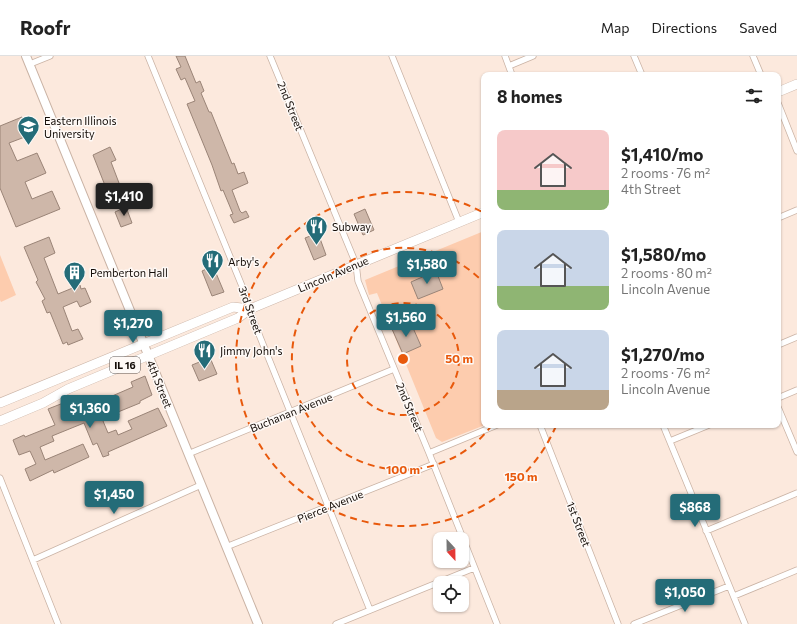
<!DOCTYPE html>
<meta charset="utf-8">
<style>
:root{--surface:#fff;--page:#f2f2f2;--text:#222;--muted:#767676;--line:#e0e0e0;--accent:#246c78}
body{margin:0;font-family:Commissioner,sans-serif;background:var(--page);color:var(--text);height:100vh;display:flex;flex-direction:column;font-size:15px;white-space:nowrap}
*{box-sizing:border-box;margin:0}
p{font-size:13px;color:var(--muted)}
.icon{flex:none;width:22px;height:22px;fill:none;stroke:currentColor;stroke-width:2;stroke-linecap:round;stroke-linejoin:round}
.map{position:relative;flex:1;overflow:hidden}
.sheet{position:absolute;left:481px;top:16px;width:300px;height:356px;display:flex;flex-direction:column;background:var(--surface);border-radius:8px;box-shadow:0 1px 3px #0004}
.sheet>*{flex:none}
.needle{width:26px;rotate:158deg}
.tools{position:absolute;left:433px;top:476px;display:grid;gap:8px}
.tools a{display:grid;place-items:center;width:36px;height:36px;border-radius:8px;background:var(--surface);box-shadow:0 1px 3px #0004;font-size:20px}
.price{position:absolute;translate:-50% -34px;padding:0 9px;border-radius:4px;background:var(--accent);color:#fff;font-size:13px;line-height:26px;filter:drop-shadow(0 1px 2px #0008)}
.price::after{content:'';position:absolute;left:50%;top:24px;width:12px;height:9px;margin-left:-6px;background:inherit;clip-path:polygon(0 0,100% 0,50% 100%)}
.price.active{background:#222;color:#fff}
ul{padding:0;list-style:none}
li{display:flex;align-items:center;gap:12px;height:100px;padding:0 16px}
li span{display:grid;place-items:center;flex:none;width:112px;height:80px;border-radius:8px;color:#555}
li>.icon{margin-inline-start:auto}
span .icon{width:48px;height:48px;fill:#fffc;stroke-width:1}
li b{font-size:17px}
h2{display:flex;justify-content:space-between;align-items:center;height:48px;padding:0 16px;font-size:17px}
header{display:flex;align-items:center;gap:24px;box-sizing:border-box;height:56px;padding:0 20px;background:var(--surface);border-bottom:1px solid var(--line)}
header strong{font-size:19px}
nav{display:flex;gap:22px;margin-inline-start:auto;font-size:14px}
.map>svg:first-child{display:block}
.green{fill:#fdccae}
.building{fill:#ceb7a9;stroke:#9a8477}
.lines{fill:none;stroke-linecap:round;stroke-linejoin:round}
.street-casing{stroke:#cab3a5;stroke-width:7}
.secondary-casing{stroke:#cab3a5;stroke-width:10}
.primary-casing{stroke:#cab3a5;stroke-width:10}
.street{stroke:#fff;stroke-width:5.5}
.secondary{stroke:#fff;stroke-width:8}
.primary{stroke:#fff;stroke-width:9}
.ring{fill:none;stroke:#e8590c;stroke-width:2;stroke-dasharray:7 5}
.labels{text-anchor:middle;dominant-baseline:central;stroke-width:3;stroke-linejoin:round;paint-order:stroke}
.shield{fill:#fef9f6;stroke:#5a534f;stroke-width:1}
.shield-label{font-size:10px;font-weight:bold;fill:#130c07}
.street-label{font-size:11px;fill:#130c07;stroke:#fef9f6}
.poi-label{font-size:11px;fill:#130c07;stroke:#fef9f6;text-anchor:start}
.centre{fill:#e8590c;stroke:#fef9f6;stroke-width:2}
.ring-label{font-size:12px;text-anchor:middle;font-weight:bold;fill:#e8590c;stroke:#fef9f6;stroke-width:3;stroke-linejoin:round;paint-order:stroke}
</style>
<header>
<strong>Roofr</strong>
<nav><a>Map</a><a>Directions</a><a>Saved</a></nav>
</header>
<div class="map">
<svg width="797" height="568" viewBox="0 0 797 568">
<rect width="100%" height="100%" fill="#fce9dd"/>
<path class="green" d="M484,175L485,369L442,386L436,382L377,237L369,239L365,224Z
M0,199L16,239L1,246L0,244Z"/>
<path class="building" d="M176,0H185L196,27L200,25L204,35L201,37L209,56H211L232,108L234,107L238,118L244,116L248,127L232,134L240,155L242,157L246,155L249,161L234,167L230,159L233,158L223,134L221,135L212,109L187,48L195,45L185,22L181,24L176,13L181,11Z
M22,61L30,79L9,87L17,105L37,97L46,117L25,126L32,143L52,135L60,153L16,171L0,132V70Z
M110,91L116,104L111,106L119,127L106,132L93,99Z
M126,151L132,167L121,171L115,156Z
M365,153L374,174L363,179L354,158Z
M318,177L326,199L314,204L305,182Z
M49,181L55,197L44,202L58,238L80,229L81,233L85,232L91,246L80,251L77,245L63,251L72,275L78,273L83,283L68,289L67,286L63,288L50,256L47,257L42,245L45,243L36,226L38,224L24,191Z
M213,210L224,236L212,240L202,215Z
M436,215L443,233L418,243L411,226Z
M410,265L421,290L403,298L392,273Z
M208,297L217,318L199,325L192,309L202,305L200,301Z
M145,320L152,339L140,345V347L118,356L119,359L103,365L108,377L116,374L118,379L132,373L128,365L158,352L167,370L108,396L109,399L103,401L97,387L93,389L84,367L52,380L54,385L40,391L45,404L83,388L89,401L54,417L53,414L30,425L25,413L36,408L30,395L19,399L13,384L24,379L25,381L55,369L48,353L71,344L73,348L86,342L89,350L133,331L131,326Z"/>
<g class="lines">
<defs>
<path id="street" d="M148,0L244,235L254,266L370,554
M270,0L356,208L358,225L429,397L497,568
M392,0L459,166
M505,0L512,19
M634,0L642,19
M753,0L761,19
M30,8L50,0
M509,10L533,0
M778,47L797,95
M778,162L797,154
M778,289L797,281
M778,342L797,334
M778,351L797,396
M540,369L618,568
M663,369L745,568
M670,385L709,369
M429,397L497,369
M188,398L394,313
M0,422L58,568
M706,475L797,437
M226,491L434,408
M33,504L201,429
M734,540L797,514
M336,568L474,512
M634,568L729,530"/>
<path id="secondary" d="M26,0L258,568"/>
<path id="primary" d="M778,36L797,28
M0,347L233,251L250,253
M0,365L43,347L68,333L238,262L250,253L484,156"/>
</defs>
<use href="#street" class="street-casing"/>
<use href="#secondary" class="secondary-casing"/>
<use href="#primary" class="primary-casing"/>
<use href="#street" class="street"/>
<use href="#secondary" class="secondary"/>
<use href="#primary" class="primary"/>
</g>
<g class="ring">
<circle cx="403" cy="303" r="56"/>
<path d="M492 369A111 111 0 1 1 484 227"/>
<path d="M556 370A167 167 0 1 1 484 157"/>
</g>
<defs>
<symbol id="university-pin" viewBox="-11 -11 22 30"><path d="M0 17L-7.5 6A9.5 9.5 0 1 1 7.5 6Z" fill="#246c78" stroke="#fef9f6"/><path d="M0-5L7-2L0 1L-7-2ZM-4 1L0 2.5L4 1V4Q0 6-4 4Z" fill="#fff"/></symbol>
<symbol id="restaurant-pin" viewBox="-11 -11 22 30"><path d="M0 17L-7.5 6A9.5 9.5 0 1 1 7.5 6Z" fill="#246c78" stroke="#fef9f6"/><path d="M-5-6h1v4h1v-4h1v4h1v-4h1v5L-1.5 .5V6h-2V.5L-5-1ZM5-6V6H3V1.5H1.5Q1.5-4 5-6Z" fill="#fff"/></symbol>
<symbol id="building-pin" viewBox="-11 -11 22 30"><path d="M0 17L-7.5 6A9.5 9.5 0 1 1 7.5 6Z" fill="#246c78" stroke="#fef9f6"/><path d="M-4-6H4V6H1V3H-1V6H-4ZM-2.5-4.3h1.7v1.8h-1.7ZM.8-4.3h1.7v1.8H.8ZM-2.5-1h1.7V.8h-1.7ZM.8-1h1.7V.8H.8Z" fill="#fff"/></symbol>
</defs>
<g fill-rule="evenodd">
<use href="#university-pin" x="16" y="58" width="25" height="34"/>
<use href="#restaurant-pin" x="304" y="158" width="25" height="34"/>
<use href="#restaurant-pin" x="200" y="192" width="25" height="34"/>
<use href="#building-pin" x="62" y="204" width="25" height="34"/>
<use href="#restaurant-pin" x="192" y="282" width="25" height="34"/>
</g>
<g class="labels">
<rect class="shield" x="110" y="301" width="30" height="16" rx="3"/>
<g class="shield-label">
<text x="125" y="309">IL 16</text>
</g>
<g class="street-label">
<text transform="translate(291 50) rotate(68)">2nd Street</text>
<text transform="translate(333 218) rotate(-23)">Lincoln Avenue</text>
<text transform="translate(251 254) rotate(70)">3rd Street</text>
<text transform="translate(160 328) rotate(68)">4th Street</text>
<text transform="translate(410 351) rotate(67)">2nd Street</text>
<text transform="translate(291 356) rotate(-22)">Buchanan Avenue</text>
<text transform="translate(330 450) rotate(-22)">Pierce Avenue</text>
<text transform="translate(579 468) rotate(69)">1st Street</text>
</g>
<g class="poi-label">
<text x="44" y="64">Eastern Illinois<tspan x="44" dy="13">University</tspan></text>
<text x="332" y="170">Subway</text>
<text x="228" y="205">Arby's</text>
<text x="90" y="216">Pemberton Hall</text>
<text x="220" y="294">Jimmy John's</text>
</g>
</g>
<circle cx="403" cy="303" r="6" class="centre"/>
<g class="ring-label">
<text x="459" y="307">50 m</text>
<text x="403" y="418">100 m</text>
<text x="521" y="425">150 m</text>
</g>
</svg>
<div class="tools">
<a><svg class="needle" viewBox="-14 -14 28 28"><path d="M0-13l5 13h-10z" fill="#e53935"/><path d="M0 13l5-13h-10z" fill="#767676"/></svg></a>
<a><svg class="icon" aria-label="locate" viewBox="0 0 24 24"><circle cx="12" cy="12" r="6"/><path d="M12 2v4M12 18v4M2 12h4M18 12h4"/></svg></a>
</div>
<b class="price active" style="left:124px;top:161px">$1,410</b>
<b class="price" style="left:427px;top:229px">$1,580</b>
<b class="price" style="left:406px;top:282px">$1,560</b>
<b class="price" style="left:133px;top:288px">$1,270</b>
<b class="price" style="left:90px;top:373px">$1,360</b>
<b class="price" style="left:114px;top:459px">$1,450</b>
<b class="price" style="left:695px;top:472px">$868</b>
<b class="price" style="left:685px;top:557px">$1,050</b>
<section class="sheet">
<h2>8 homes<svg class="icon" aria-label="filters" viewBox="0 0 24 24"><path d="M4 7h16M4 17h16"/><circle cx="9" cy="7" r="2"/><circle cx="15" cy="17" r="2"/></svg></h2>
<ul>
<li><span style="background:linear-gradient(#f6c9c9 75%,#8fb573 0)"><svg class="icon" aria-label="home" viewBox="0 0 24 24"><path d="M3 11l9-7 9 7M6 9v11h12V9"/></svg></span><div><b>$1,410/mo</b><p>2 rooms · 76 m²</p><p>4th Street</p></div></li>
<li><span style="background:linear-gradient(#c9d6e8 70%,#8fb573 0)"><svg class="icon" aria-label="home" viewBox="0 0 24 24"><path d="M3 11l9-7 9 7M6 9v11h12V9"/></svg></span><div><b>$1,580/mo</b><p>2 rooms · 80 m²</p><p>Lincoln Avenue</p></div></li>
<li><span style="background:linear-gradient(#c9d6e8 75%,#b9a48a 0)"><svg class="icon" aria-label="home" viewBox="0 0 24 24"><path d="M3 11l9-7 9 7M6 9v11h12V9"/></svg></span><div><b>$1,270/mo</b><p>2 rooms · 76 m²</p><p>Lincoln Avenue</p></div></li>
</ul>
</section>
</div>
